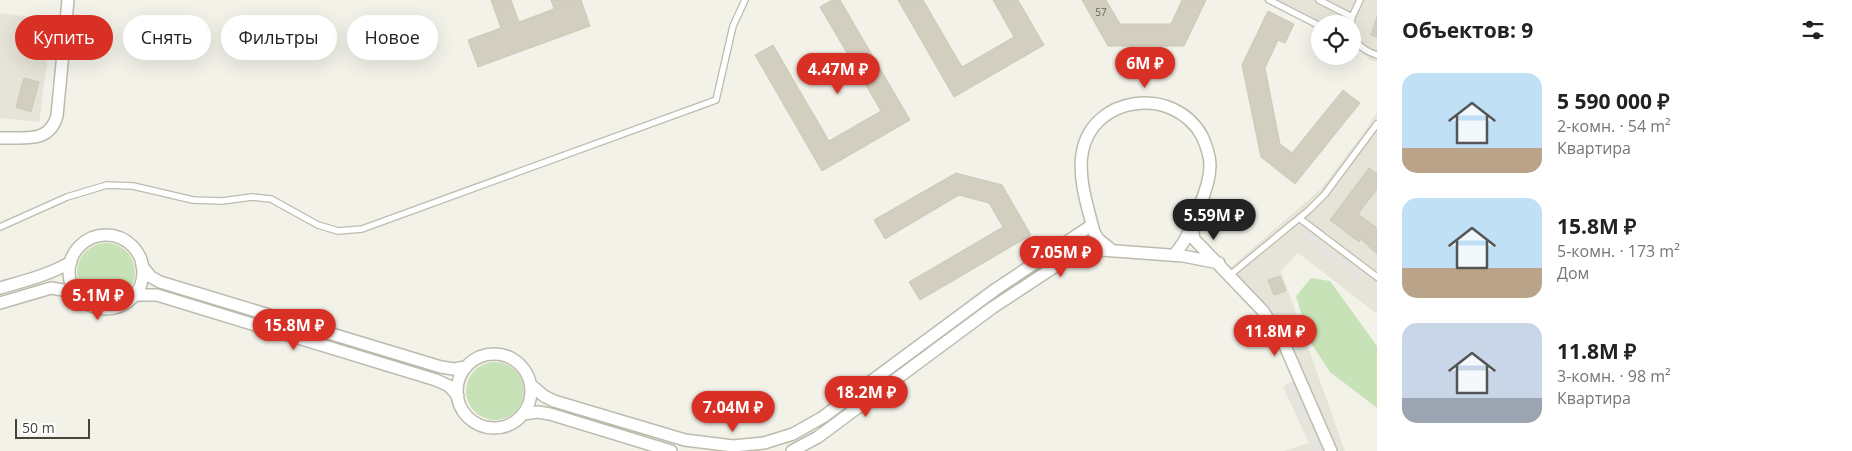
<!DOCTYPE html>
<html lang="ru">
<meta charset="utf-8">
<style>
:root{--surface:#fff;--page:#f6f6f6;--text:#222;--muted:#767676;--accent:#d93025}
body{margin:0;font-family:"Open Sans",sans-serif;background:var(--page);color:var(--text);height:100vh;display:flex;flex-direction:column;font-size:19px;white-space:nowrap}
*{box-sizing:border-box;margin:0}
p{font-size:16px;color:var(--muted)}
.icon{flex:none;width:28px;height:28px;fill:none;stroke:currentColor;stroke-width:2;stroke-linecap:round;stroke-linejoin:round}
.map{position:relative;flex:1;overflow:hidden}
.drawer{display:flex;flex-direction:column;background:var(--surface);width:475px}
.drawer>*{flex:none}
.top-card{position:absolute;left:15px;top:15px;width:475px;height:45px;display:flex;gap:10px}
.buttons{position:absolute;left:1311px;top:15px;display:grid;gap:10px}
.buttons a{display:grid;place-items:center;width:50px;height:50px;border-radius:50%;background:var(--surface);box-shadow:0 5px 20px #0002;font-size:25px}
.scale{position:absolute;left:15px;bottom:12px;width:75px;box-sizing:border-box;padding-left:5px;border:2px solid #464338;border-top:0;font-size:14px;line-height:18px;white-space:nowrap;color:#464338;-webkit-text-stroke:4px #fff;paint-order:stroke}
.price{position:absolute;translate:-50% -42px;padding:0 11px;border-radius:18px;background:var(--accent);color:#fff;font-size:16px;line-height:32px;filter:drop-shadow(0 1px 2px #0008)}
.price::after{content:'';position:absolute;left:50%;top:30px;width:15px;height:11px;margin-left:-8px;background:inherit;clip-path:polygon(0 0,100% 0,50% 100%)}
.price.active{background:#222;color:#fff}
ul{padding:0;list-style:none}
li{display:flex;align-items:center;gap:15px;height:125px;padding:0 25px}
li span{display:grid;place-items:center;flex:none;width:140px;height:100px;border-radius:15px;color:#555}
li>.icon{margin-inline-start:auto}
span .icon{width:60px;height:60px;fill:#fffc;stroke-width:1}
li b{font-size:21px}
h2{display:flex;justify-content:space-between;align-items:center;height:60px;padding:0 25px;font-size:21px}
.chip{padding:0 18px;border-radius:22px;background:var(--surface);box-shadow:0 5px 20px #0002;font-size:18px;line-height:45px}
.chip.active{background:var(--accent);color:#fff}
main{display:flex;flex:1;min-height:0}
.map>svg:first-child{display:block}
.residential{fill:#e6e4d8}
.green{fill:#c7e2b7}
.parking{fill:#e5e4e0}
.building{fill:#d3cfc0;stroke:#cdc8b4}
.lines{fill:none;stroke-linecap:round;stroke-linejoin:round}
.service-casing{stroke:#bdbbad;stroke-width:8}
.minor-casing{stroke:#bdbbad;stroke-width:14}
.service{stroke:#fff;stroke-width:5.5}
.minor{stroke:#fff;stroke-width:11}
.labels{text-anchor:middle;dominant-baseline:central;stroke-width:5;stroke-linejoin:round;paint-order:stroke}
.number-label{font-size:10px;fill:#69665a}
</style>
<main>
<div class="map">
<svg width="1377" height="451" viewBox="0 0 1377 451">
<rect width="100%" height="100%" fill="#f3f2e9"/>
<path class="residential" d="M1262,0H1377V62L1369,60L1361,49L1353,44L1352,24H1320V28Z
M0,13L53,20L39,122L0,118Z
M1377,112V314L1298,253L1281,271L1345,451H1283L1309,443L1283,387L1294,380L1266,324L1221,276L1321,189L1362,135Z"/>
<path class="green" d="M77 272a29 29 0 1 1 58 0a29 29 0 1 1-58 0Z
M1311,278L1330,281L1377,346V408L1330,372L1309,340L1296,296Z
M466 391a29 29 0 1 1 58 0a29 29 0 1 1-58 0Z"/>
<path class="parking" d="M1307,232L1362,273L1358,279L1303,237Z
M1294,383L1310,420L1303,423L1287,386Z
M1315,430L1323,451H1315L1308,433Z"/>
<path class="building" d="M491,0H511L519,22L554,9L551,0H581L590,26L478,67L468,40L501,28Z
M832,0H840L910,120L822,171L755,55L773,45L829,141L881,111L820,7Z
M898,0H923L962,67L1014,37L993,0H1018L1044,45L954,97Z
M1082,0H1106L1120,24H1171L1182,0H1206L1184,46H1108Z
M1268,11L1294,24L1285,43L1278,40L1265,68L1280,144L1292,153L1343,90L1360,103L1295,184L1261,157L1242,65Z
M1377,16V37L1371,35Z
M24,78L39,82L31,112L16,107Z
M1369,168L1377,174V189L1358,214L1377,228V254L1361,239L1359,242L1330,220Z
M956,173L1002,185L1031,235L920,300L909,282L1003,227L989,203L959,195L885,239L874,220Z
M1280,276L1286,291L1274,295L1268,280Z"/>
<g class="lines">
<defs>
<path id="service" d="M1269,0L1320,26
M1319,0L1352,17
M1351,24L1352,17L1360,0
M1352,35C1358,46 1365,51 1377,55
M1299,218L1377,277
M0,227L67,197L107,185L133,186L193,200L222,201L252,197L271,199L318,225L338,231L362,229L716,100L733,26L745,0
M1230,275L1309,210L1325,194L1377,124"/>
<path id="minor" d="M0,138C24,137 49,144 57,116L68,0
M1192,227L1194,239L1263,311L1285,346L1331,451
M69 272a37 37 0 1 1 74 0a37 37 0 1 1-74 0Z
M1113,251L1098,239L1094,232C1088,208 1078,179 1082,154C1091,95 1174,85 1202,136C1206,145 1210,155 1210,165C1210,179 1205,193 1200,205C1193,224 1187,240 1174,255
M142,266L151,277L160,282L441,367L454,369L466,367
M0,288C24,281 49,275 71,262
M134,295H157L436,380L449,386L458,396
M0,303L51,288L75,292
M457 391a37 37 0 1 1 74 0a37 37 0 1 1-74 0Z
M531,385L544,396L554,401L685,440L733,446L764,443L793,434L823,417L996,289L1092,225
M523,414L538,412L550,414L671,451
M792,451L818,437L992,308L1062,262L1082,254L1102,250L1183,256L1219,263"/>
</defs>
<use href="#service" class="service-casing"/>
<use href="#minor" class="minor-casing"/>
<use href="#service" class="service"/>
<use href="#minor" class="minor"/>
</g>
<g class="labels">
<g class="number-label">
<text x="1101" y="12">57</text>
</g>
</g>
</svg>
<div class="buttons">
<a><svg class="icon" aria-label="locate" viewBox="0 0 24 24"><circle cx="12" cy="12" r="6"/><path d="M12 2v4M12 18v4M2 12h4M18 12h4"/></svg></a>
</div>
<div class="scale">50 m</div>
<b class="price" style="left:1145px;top:89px">6M ₽</b>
<b class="price" style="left:838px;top:95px">4.47M ₽</b>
<b class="price active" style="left:1214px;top:241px">5.59M ₽</b>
<b class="price" style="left:1061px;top:278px">7.05M ₽</b>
<b class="price" style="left:98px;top:321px">5.1M ₽</b>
<b class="price" style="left:294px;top:351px">15.8M ₽</b>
<b class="price" style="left:1275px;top:357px">11.8M ₽</b>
<b class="price" style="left:866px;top:418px">18.2M ₽</b>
<b class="price" style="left:733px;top:433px">7.04M ₽</b>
<div class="top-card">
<a class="chip active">Купить</a>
<a class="chip">Снять</a>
<a class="chip">Фильтры</a>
<a class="chip">Новое</a>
</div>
</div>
<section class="drawer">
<h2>Объектов: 9<svg class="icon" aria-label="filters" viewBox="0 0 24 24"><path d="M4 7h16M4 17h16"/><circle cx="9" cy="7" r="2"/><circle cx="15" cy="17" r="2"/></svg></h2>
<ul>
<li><span style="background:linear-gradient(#bfe0f5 75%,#b9a48a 0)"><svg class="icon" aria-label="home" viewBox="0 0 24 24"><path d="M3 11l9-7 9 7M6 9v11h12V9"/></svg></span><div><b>5 590 000 ₽</b><p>2-комн. · 54 m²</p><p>Квартира</p></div></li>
<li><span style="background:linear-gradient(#bfe0f5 70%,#b9a48a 0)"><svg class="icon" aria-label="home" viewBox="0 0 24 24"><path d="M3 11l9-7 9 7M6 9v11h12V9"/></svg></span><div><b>15.8M ₽</b><p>5-комн. · 173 m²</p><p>Дом</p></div></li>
<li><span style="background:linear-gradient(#c9d6e8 75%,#9aa5b1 0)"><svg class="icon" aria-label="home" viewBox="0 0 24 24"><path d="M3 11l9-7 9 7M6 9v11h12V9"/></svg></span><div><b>11.8M ₽</b><p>3-комн. · 98 m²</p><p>Квартира</p></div></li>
</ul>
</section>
</main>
